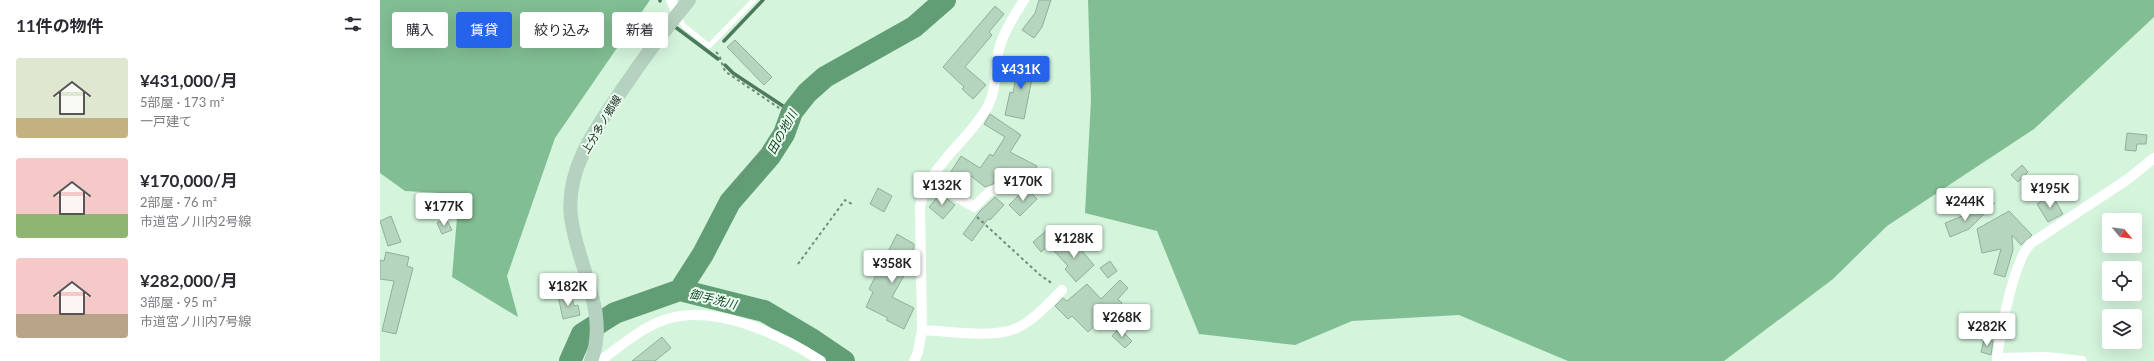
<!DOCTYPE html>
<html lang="ja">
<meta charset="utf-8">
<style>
:root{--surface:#fff;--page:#f2f2f3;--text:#2b2b33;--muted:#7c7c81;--accent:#2563eb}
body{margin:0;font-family:Lato,"Noto Sans JP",sans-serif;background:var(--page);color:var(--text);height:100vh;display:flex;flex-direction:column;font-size:15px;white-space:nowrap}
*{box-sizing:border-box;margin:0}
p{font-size:13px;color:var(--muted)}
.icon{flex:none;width:22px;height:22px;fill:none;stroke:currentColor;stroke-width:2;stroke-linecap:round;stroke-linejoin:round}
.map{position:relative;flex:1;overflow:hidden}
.side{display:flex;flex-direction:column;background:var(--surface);width:380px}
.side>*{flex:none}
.guide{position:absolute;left:12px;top:12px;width:380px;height:36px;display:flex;gap:8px}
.needle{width:26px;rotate:119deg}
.controls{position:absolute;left:1722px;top:213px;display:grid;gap:8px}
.controls a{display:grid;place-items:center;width:40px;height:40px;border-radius:4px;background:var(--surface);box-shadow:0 4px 16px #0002;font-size:20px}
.price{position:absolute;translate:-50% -34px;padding:0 9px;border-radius:4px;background:#fff;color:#222;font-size:13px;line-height:26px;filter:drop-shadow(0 1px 2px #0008)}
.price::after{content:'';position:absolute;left:50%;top:24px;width:12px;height:9px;margin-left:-6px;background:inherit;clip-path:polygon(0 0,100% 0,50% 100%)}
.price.active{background:var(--accent);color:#fff}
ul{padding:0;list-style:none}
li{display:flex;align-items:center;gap:12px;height:100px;padding:0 16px}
li span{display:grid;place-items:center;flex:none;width:112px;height:80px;border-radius:4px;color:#555}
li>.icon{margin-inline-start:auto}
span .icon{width:48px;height:48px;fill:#fffc;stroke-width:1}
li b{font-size:17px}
h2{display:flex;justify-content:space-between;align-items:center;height:48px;padding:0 16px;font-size:17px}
.chip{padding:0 14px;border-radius:4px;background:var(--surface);box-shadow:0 4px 16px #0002;font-size:14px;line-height:36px}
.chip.active{background:var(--accent);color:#fff}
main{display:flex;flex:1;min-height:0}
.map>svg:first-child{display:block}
.forest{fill:#81be93}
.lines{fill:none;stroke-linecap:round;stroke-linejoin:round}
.stream{stroke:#4c7a5a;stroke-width:3.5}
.river{stroke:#629e75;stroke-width:22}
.building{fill:#b6d5be;stroke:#91af99}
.path{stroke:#748a7a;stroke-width:2;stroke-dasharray:3 3;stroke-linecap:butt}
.service{stroke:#fff;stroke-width:5}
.minor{stroke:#fff;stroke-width:10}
.secondary{stroke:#b5d1bf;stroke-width:14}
.labels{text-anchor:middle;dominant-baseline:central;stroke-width:4;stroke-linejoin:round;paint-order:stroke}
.street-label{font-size:11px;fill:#19251c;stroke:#eafdef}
.water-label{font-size:12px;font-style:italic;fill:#0d3d21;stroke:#eafdef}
</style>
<main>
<section class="side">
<h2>11件の物件<svg class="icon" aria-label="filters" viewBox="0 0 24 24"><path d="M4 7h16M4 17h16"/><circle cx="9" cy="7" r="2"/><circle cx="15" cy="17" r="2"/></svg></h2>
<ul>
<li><span style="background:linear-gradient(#dfe7d0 75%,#c2b280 0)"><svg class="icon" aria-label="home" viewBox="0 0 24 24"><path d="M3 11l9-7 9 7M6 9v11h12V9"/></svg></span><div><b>¥431,000/月</b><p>5部屋 · 173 m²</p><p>一戸建て</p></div></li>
<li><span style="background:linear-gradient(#f6c9c9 70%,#8fb573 0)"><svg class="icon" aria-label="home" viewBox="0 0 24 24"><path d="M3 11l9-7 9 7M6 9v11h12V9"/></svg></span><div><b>¥170,000/月</b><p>2部屋 · 76 m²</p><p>市道宮ノ川内2号線</p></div></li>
<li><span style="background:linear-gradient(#f6c9c9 70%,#b9a48a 0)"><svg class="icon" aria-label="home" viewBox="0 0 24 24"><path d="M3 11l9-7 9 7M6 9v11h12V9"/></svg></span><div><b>¥282,000/月</b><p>3部屋 · 95 m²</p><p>市道宮ノ川内7号線</p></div></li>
</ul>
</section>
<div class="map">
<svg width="1774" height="361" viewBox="0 0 1774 361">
<rect width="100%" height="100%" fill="#d4f4dc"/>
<path class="forest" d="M0,0H270L175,138L127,276L138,317L72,277L79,194L25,191L0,173Z
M708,0H1774V17L1654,129L1507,226L1453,279L1344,361H1188L1079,315L972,321L915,345L819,334L777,231L705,213L711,100Z"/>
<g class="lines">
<path class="stream" d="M280,0V1
M294,26L338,59
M344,41L383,0
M345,65L353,73L412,112"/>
<path class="river" d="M300,290L323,254L350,202L390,156L404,134L412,112L427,93L445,77L534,27L565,0
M190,361L202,334L235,313L300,290L384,311L433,340L464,361"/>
</g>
<path class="building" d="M659,0H671L662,27L654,38L642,30L655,13Z
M615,6L624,14L609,32L612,35L585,67L606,85L593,99L582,89L584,87L563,67Z
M355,40L392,77L384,85L347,47Z
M639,60L655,63L644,119L625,115L630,92L633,93Z
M610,114L641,135L630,152L657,166L652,175L660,182L652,190L624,168L613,184L605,187L587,173L576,189L565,181L581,156L600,168L610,154L613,156L625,137L604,124Z
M1747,133L1767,135L1766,144H1757L1756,151L1745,150Z
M1642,165L1648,172L1638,182L1631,175Z
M498,188L512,196L504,212L490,204Z
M646,188L657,199L640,216L629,205Z
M560,194L575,205L563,219L549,207Z
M1672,195L1683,214L1668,222L1657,204Z
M615,197L624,205L610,220L608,219L592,241L583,234L600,211Z
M1615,203L1589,229L1570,237L1565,223Z
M1629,211L1652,235L1641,245L1632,235L1633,250L1625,277L1614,274L1621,249L1602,253L1597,229Z
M11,216L21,242L8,246L0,221Z
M66,219L72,230L62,234L57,223Z
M667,230L675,240L661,252L653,242Z
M517,234L534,244V248L522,269L526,272L512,297L534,308L524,329L506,320L508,318L486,307L493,292L489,289Z
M690,237L714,265L696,282L685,269L688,266L674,251Z
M6,252L29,257L27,266L33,268L16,334L2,331L14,281L0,279V260L4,261Z
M730,261L737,271L728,278L720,268Z
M740,280L748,288L738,299L742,303L722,323L720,321L708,332L692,316L688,319L675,306L683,298L687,301L707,284L721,299Z
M191,294L194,306L198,305L200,315L183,319L178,296Z
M739,328L752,341L745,348L732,336Z
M282,337L291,348L275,361H252Z
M1604,339L1613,341L1611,355L1601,352Z"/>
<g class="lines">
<path class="path" d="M336,52C342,57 341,66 346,72L396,106L402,110L404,119L392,141L349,193
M597,217L660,275L673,284
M418,264L465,200L472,204"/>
<path class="service" d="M298,17L304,26L329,46L374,0"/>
<path class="minor" d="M291,0L297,14
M550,181L594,207L609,192L634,183
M542,330C569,331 613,339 637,328C654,320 669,303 682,290
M1617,358C1621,329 1633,264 1650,244L1748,179L1774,158
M220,361C241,346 259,329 284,320C334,303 400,334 441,361
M534,361L538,352L542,330L540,206C549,164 589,141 608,106C617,88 615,68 619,49C623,33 635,14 644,0
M1617,361V358L1667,357L1702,361"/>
<path class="secondary" d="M211,361C230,313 197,266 191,217C185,169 217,127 242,90C263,59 285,29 309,0"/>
</g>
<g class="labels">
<g class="street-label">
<text transform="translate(221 124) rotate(-59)">上分多ノ郷線</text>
</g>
<g class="water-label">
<text transform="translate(402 132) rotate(-61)">田の地川</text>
<text transform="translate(333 299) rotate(14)">御手洗川</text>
</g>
</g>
</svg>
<div class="controls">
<a><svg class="needle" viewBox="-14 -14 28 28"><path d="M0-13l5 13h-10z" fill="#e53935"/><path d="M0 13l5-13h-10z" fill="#7c7c81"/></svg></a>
<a><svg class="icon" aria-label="locate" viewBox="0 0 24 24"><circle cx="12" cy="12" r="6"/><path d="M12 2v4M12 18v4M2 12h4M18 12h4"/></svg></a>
<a><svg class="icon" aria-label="layers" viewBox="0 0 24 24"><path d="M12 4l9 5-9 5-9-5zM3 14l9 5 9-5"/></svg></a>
</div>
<b class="price active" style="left:641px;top:90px">¥431K</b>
<b class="price" style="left:643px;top:202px">¥170K</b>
<b class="price" style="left:562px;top:206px">¥132K</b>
<b class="price" style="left:1670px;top:209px">¥195K</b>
<b class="price" style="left:1585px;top:222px">¥244K</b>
<b class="price" style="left:64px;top:227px">¥177K</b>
<b class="price" style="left:694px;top:259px">¥128K</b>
<b class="price" style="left:512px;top:284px">¥358K</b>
<b class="price" style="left:188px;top:307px">¥182K</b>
<b class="price" style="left:742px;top:338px">¥268K</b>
<b class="price" style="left:1607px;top:347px">¥282K</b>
<div class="guide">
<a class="chip">購入</a>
<a class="chip active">賃貸</a>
<a class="chip">絞り込み</a>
<a class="chip">新着</a>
</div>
</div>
</main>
